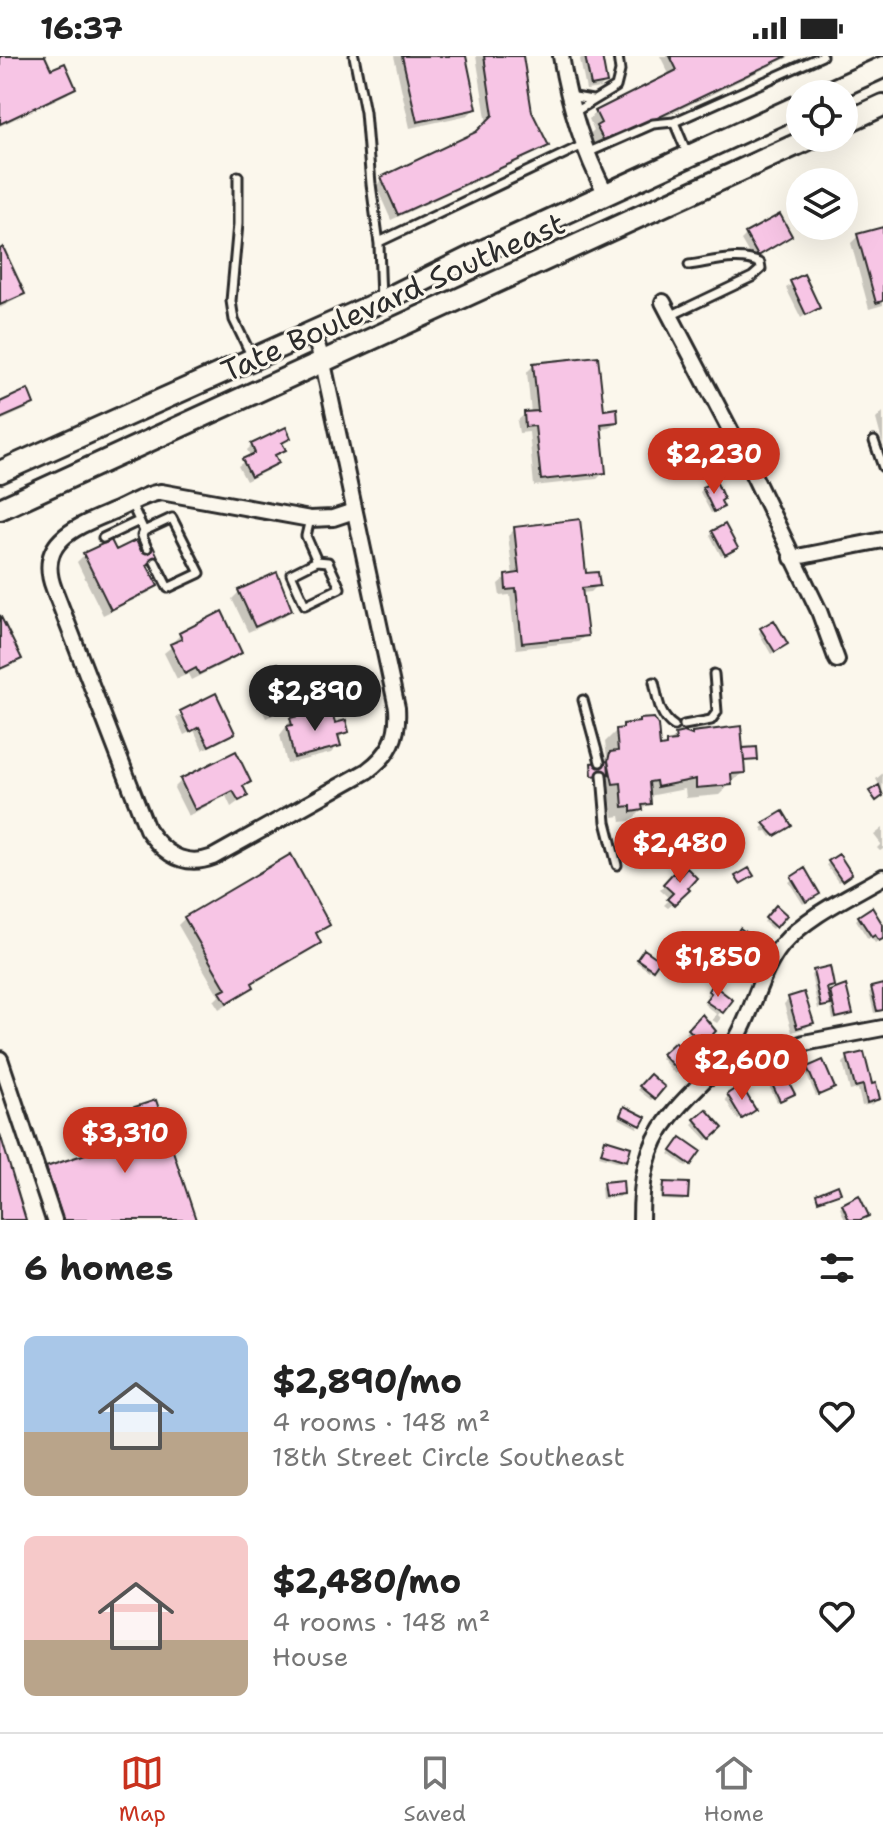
<!DOCTYPE html>
<meta charset="utf-8">
<style>
:root{--surface:#fff;--page:#f2f2f2;--text:#222;--muted:#767676;--line:#e0e0e0;--accent:#c8321e}
body{margin:0;font-family:"Shantell Sans",sans-serif;background:var(--page);color:var(--text);height:100vh;display:flex;flex-direction:column;font-size:30px;white-space:nowrap}
*{box-sizing:border-box;margin:0}
p{font-size:26px;color:var(--muted)}
.icon{flex:none;width:44px;height:44px;fill:none;stroke:currentColor;stroke-width:2;stroke-linecap:round;stroke-linejoin:round}
.map{position:relative;height:1164px;overflow:hidden}
.side{display:flex;flex-direction:column;background:var(--surface);flex:1}
.side>*{flex:none}
.fabs{position:absolute;left:786px;top:24px;display:grid;gap:16px}
.fabs a{display:grid;place-items:center;width:72px;height:72px;border-radius:50%;background:var(--surface);box-shadow:0 8px 32px #0002;font-size:40px}
.price{position:absolute;translate:-50% -68px;padding:0 18px;border-radius:28px;background:var(--accent);color:#fff;font-size:26px;line-height:52px;filter:drop-shadow(0 2px 4px #0008)}
.price::after{content:'';position:absolute;left:50%;top:48px;width:24px;height:18px;margin-left:-12px;background:inherit;clip-path:polygon(0 0,100% 0,50% 100%)}
.price.current{background:#222;color:#fff}
ul{padding:0;list-style:none}
li{display:flex;align-items:center;gap:24px;height:200px;padding:0 24px}
li span{display:grid;place-items:center;flex:none;width:224px;height:160px;border-radius:12px;color:#555}
li>.icon{margin-inline-start:auto}
span .icon{width:96px;height:96px;fill:#fffc;stroke-width:1}
li b{font-size:34px}
h2{display:flex;justify-content:space-between;align-items:center;height:96px;padding:0 24px;font-size:34px}
.status{display:flex;justify-content:space-between;align-items:center;height:56px;padding:0 40px;background:var(--surface);direction:ltr}
.status svg{height:22px;fill:currentColor}
.tab-bar{display:flex;justify-content:space-around;align-items:center;height:112px;border-top:2px solid var(--line);background:var(--surface);font-size:22px;color:var(--muted)}
.tab-bar a{display:grid;justify-items:center;gap:4px}
.tab-bar .current{color:var(--accent)}
.map>svg:first-child{display:block}
.shadow{fill:#0003}
.building{fill:#f7c5e5;stroke:#2b2b2b;stroke-width:2}
.lines{fill:none;stroke-linecap:round;stroke-linejoin:round}
.service-casing{stroke:#2b2b2b;stroke-width:13}
.minor-casing{stroke:#2b2b2b;stroke-width:20}
.primary-casing{stroke:#2b2b2b;stroke-width:26}
.service{stroke:#fbf7ec;stroke-width:7}
.minor{stroke:#fbf7ec;stroke-width:14}
.primary{stroke:#fbf7ec;stroke-width:20}
.labels{text-anchor:middle;dominant-baseline:central;stroke-width:6;stroke-linejoin:round;paint-order:stroke}
.street-label{font-size:30px;fill:#2b2b2b;stroke:#fbf7ec}
</style>
<div class="status"><b>16:37</b><svg viewBox="0 0 49 12"><path d="M0 12V9h3v3zM5 12V6h3v6zM10 12V3h3v9zM15 12V0h3v12zM26 1h20v11H26zM47 4h2v5h-2z"/></svg></div>
<div class="map">
<svg width="883" height="1164" viewBox="0 0 883 1164">
<rect width="100%" height="100%" fill="#fbf7ec"/>
<filter id="ink" filterUnits="userSpaceOnUse"><feTurbulence type="fractalNoise" baseFrequency=".0125" numOctaves="2"/><feDisplacementMap in="SourceGraphic" scale="16" xChannelSelector="R" yChannelSelector="G"/><feConvolveMatrix kernelMatrix="1 2 1 2 8 2 1 2 1" color-interpolation-filters="sRGB"/></filter>
<g filter="url(#ink)">
<path class="shadow" d="M0,0H43L50,16L74,31L67,38L0,70Z
M394,0H464L475,52L468,59L410,72Z
M476,0H521L530,57L546,89L539,96L391,164L376,130L383,123L477,78L487,68Z
M584,0H600L605,27L600,32L586,34L580,3Z
M660,0H791L598,93L590,78L594,74L589,63L596,56L670,20Z
M883,173V249L869,253L851,187L858,180Z
M746,179L790,180L752,203L741,184Z
M0,195L22,237L15,244L0,252Z
M803,221L818,251L801,262L786,232Z
M534,309L616,365L609,372L600,373L604,416L597,423L534,430L529,376L519,377L517,365L525,358H531L527,316Z
M0,348H32L27,353L0,365Z
M883,356V389L876,363Z
M289,382L281,388L283,393L274,400L277,407L272,412L246,425L238,410L251,401L247,394L252,389Z
M703,433L719,446L718,454L711,457L700,436Z
M515,473L598,529L591,536L581,537L586,579L578,586L516,593L510,539L500,540L498,528L506,521L513,520L508,480Z
M713,476L732,495L721,500L710,479Z
M115,497L140,498L157,503L146,512L155,530L148,537L103,559L77,506L84,499Z
M239,536L290,554L283,561L248,576L232,543Z
M221,558L240,596L233,603L191,624L188,618L177,623L164,597L174,589L173,586L180,579Z
M761,574L783,591L771,598L759,577Z
M263,616L284,624L299,635L303,642L298,647L266,662L252,633L260,626L258,621Z
M215,640L233,676L203,694L194,674L184,679L176,662Z
M291,664L333,669L347,676L337,683L338,689L331,697L287,708L280,679Z
M640,665L659,693L663,692L675,681L674,668L681,667L682,678L690,680L693,678L741,697L744,694L755,704L742,706L743,716L719,739L686,742L685,733L649,740V747L638,758L630,765L621,766L620,760L613,761L610,737L602,738L598,719H592L591,710L600,708L607,701L605,686L616,675Z
M235,698L249,725L242,732L246,740L231,751L226,740L188,760L174,732L181,725Z
M883,717L882,739L874,744L870,738L880,731L876,723Z
M782,758L786,772L771,781L767,775L764,776L761,772Z
M883,772V793L880,795L877,792L881,788L874,779Z
M721,788L740,791L724,801L718,790Z
M829,807L847,820L838,826L826,809Z
M804,815L815,840L803,848L789,826Z
M673,820L678,824L695,822L682,841L668,852L664,849L670,843L660,834Z
M776,852L784,859L772,873L764,866Z
M859,861L883,872V882L875,887L871,881L868,883L856,864Z
M185,862L327,869L315,879L319,886L312,893L251,929L244,938L219,953L214,945L219,940L178,869Z
M737,878L746,898L743,901L728,890Z
M641,898L652,912L649,915L636,906Z
M814,916L832,929L825,933L827,941L831,936L851,958L848,961L833,964L830,947L818,953L811,919Z
M883,930V955L874,957L869,936Z
M709,934L730,944L718,959L721,962L717,967L712,964L716,958L704,948L709,941L706,939Z
M789,943L811,967L806,972L792,976L784,948Z
M702,961L713,975L700,990L686,977Z
M675,989L689,1005L675,1018L661,1002Z
M848,1002L878,1043L873,1048L862,1050L858,1033L850,1035L843,1007Z
M808,1012L832,1032L816,1040L805,1015Z
M650,1020L663,1031L651,1044L638,1034Z
M770,1023L789,1040L777,1046L767,1026Z
M740,1032L751,1057L738,1064L725,1043Z
M625,1052L640,1069L637,1072L618,1062Z
M706,1055L721,1072L707,1084L692,1068Z
M111,1061L194,1164H54L40,1120L47,1113L112,1091L104,1068Z
M605,1086L626,1104L623,1107L599,1100Z
M678,1086L690,1108L687,1111L669,1098Z
M604,1128L622,1138L619,1141L602,1143L601,1131Z
M664,1128L686,1142L683,1145L661,1144V1131Z
M843,1149L856,1164H845L840,1152Z"/>
<path class="building" d="M0,0H45L51,13L65,7L76,32L0,68Z
M402,0H466L477,53L417,66Z
M484,0H523L532,56L549,90L398,159L381,121L476,76L493,59Z
M585,0H602L607,27L591,30Z
M670,0H787L605,87L596,70L601,67L595,55L677,14Z
M780,158L792,180L758,200L745,177Z
M883,171V245L876,247L857,178Z
M3,191L25,238L0,249V193Z
M804,218L820,252L806,259L790,225Z
M598,300L604,354L617,352L618,366L601,368L606,417L541,424L535,370L525,371L524,356L538,355L533,307Z
M28,333L34,348L0,363V346Z
M286,371L291,382L282,387L286,394L275,399L279,407L251,421L242,403L255,397L251,388Z
M716,425L724,443L721,445L724,451L714,456L702,431Z
M580,463L586,517L598,516L600,530L582,532L588,580L522,587L516,533L506,534L505,519L519,517L514,471Z
M725,468L738,492L725,499L712,475Z
M111,484L116,494L136,484L141,495L153,490L159,503L147,509L158,530L111,554L83,497Z
M277,516L292,554L255,571L238,534Z
M222,555L242,597L199,618L196,612L185,618L170,588L182,583L179,577Z
M0,559L22,603L0,613Z
M774,564L788,588L775,596L760,572Z
M278,607L284,621L294,616L298,626L301,625L304,632L301,634L305,642L271,658L256,626L265,621L262,614Z
M216,637L235,677L209,690L199,671L190,676L180,655Z
M331,652L335,667L346,664L349,676L338,679L341,690L294,702L287,670L292,669L290,662Z
M654,662L658,669L660,691L666,690V686L676,685L675,678L684,676L692,679V676L741,670L745,717L731,718L732,729L696,732V723L657,731L656,725L649,726L651,748L642,749L643,754L631,756V750L623,751L621,727L613,728L608,705L610,696L618,695L616,673L623,672V668L639,666V663Z
M757,691L758,704L744,705L743,692Z
M236,695L251,726L243,730L248,740L239,745L233,735L195,754L180,723Z
M608,705L609,718L592,720L591,707Z
M879,729L883,740L876,745L869,735Z
M783,755L792,770L775,780L763,767Z
M738,775L746,789L728,800L720,786Z
M291,798L330,869L316,877L321,887L252,927L254,931L227,947L220,936L226,933L184,861Z
M839,798L852,818L842,825L828,805Z
M687,812L697,822L688,832L690,834L674,849L667,843L673,837L663,828L673,817L678,822Z
M749,812L754,820L740,828L735,820Z
M805,812L820,838L806,846L791,821Z
M776,849L787,859L776,872L765,862Z
M872,851L883,869V883L879,885L875,879L872,881L858,860Z
M740,872L758,886L748,900L730,887Z
M644,893L660,904L653,914L637,903Z
M830,910L834,930L827,932L831,949L821,951L813,914Z
M712,928L733,944L723,957L705,945L711,937L708,935Z
M883,928V954L877,955L871,931Z
M846,929L853,958L836,962L830,935Z
M804,936L814,967L797,972L788,941Z
M702,958L716,975L704,988L688,973Z
M675,986L692,1005L679,1016L662,998Z
M864,996L872,1028L876,1027L880,1043L867,1047L863,1029L855,1031L847,1000Z
M823,1004L835,1032L819,1039L807,1011Z
M783,1015L795,1038L780,1045L769,1022Z
M650,1018L665,1031L655,1043L639,1030Z
M741,1029L756,1054L742,1063L727,1038Z
M156,1044L196,1164H63L46,1111L119,1087L110,1059Z
M624,1050L646,1061L641,1070L620,1059Z
M706,1053L723,1072L711,1083L694,1063Z
M0,1078L26,1164H0Z
M681,1081L701,1095L691,1109L671,1095Z
M605,1083L631,1091L627,1105L601,1097Z
M623,1124L624,1138L605,1140L603,1126Z
M664,1126L689,1127L688,1143L663,1142Z
M838,1129L841,1137L818,1145L816,1138Z
M859,1139L869,1160L860,1164H849L842,1148Z"/>
<g class="lines">
<defs>
<path id="service" d="M354,0L365,56L371,128L379,188L381,244
M569,40L592,44
M573,57L616,31L620,15L618,0
M674,66L687,97
M587,97L653,68L674,66L822,0
M238,120V168L231,245L234,264L252,301
M379,186L583,89
M670,260L752,221L761,213L760,207C739,197 712,206 689,209
M874,385L883,411
M131,447L144,475L172,462L200,517L168,532L155,506
M310,463L306,480L317,505
M144,475L142,480L147,492
M103,482L139,465
M317,505L328,506L340,532L305,549L291,518Z
M654,626C658,643 659,660 674,670
M583,644L600,706
M684,669L711,664L717,656L714,618
M602,719L606,766L617,809"/>
<path id="minor" d="M561,0C569,49 583,94 606,138
M663,246L748,408L819,555L837,604
M313,276L323,307L397,652C399,681 390,698 367,715L213,801C184,812 163,797 147,773L54,533C35,484 79,470 114,455C130,448 145,438 161,436L310,463L333,462L354,455
M792,502L883,484
M0,1003L54,1164
M711,1020L804,987L883,972
M641,1164C641,1126 645,1091 670,1061C693,1031 717,1018 737,982C754,953 760,916 782,889C808,859 849,841 883,821"/>
<path id="primary" d="M824,38L883,11
M844,67L883,49
M0,416L382,245L489,192L800,49
M0,453L811,82"/>
</defs>
<use href="#service" class="service-casing"/>
<use href="#minor" class="minor-casing"/>
<use href="#primary" class="primary-casing"/>
<use href="#service" class="service"/>
<use href="#minor" class="minor"/>
<use href="#primary" class="primary"/>
</g>
</g>
<g class="labels">
<g class="street-label">
<text transform="translate(393 241) rotate(-24)">Tate Boulevard Southeast</text>
</g>
</g>
</svg>
<div class="fabs">
<a><svg class="icon" aria-label="locate" viewBox="0 0 24 24"><circle cx="12" cy="12" r="6"/><path d="M12 2v4M12 18v4M2 12h4M18 12h4"/></svg></a>
<a><svg class="icon" aria-label="layers" viewBox="0 0 24 24"><path d="M12 4l9 5-9 5-9-5zM3 14l9 5 9-5"/></svg></a>
</div>
<b class="price" style="left:714px;top:440px">$2,230</b>
<b class="price current" style="left:315px;top:677px">$2,890</b>
<b class="price" style="left:680px;top:829px">$2,480</b>
<b class="price" style="left:718px;top:943px">$1,850</b>
<b class="price" style="left:742px;top:1046px">$2,600</b>
<b class="price" style="left:125px;top:1119px">$3,310</b>
</div>
<section class="side">
<h2>6 homes<svg class="icon" aria-label="filters" viewBox="0 0 24 24"><path d="M4 7h16M4 17h16"/><circle cx="9" cy="7" r="2"/><circle cx="15" cy="17" r="2"/></svg></h2>
<ul>
<li><span style="background:linear-gradient(#a9c7e8 60%,#b9a48a 0)"><svg class="icon" aria-label="home" viewBox="0 0 24 24"><path d="M3 11l9-7 9 7M6 9v11h12V9"/></svg></span><div><b>$2,890/mo</b><p>4 rooms · 148 m²</p><p>18th Street Circle Southeast</p></div><svg class="icon" aria-label="heart" viewBox="0 0 24 24"><path d="M12 20l-8-8c-3-5 5-10 8-4 3-6 11-1 8 4z"/></svg></li>
<li><span style="background:linear-gradient(#f6c9c9 65%,#b9a48a 0)"><svg class="icon" aria-label="home" viewBox="0 0 24 24"><path d="M3 11l9-7 9 7M6 9v11h12V9"/></svg></span><div><b>$2,480/mo</b><p>4 rooms · 148 m²</p><p>House</p></div><svg class="icon" aria-label="heart" viewBox="0 0 24 24"><path d="M12 20l-8-8c-3-5 5-10 8-4 3-6 11-1 8 4z"/></svg></li>
</ul>
</section>
<nav class="tab-bar">
<a class="current"><svg class="icon" aria-label="map" viewBox="0 0 24 24"><path d="M3 6l6-2 6 2 6-2v14l-6 2-6-2-6 2zM9 4v14M15 6v14"/></svg>Map</a>
<a><svg class="icon" aria-label="saved" viewBox="0 0 24 24"><path d="M7 4h10v16l-5-4-5 4z"/></svg>Saved</a>
<a><svg class="icon" aria-label="home" viewBox="0 0 24 24"><path d="M3 11l9-7 9 7M6 9v11h12V9"/></svg>Home</a>
</nav>
